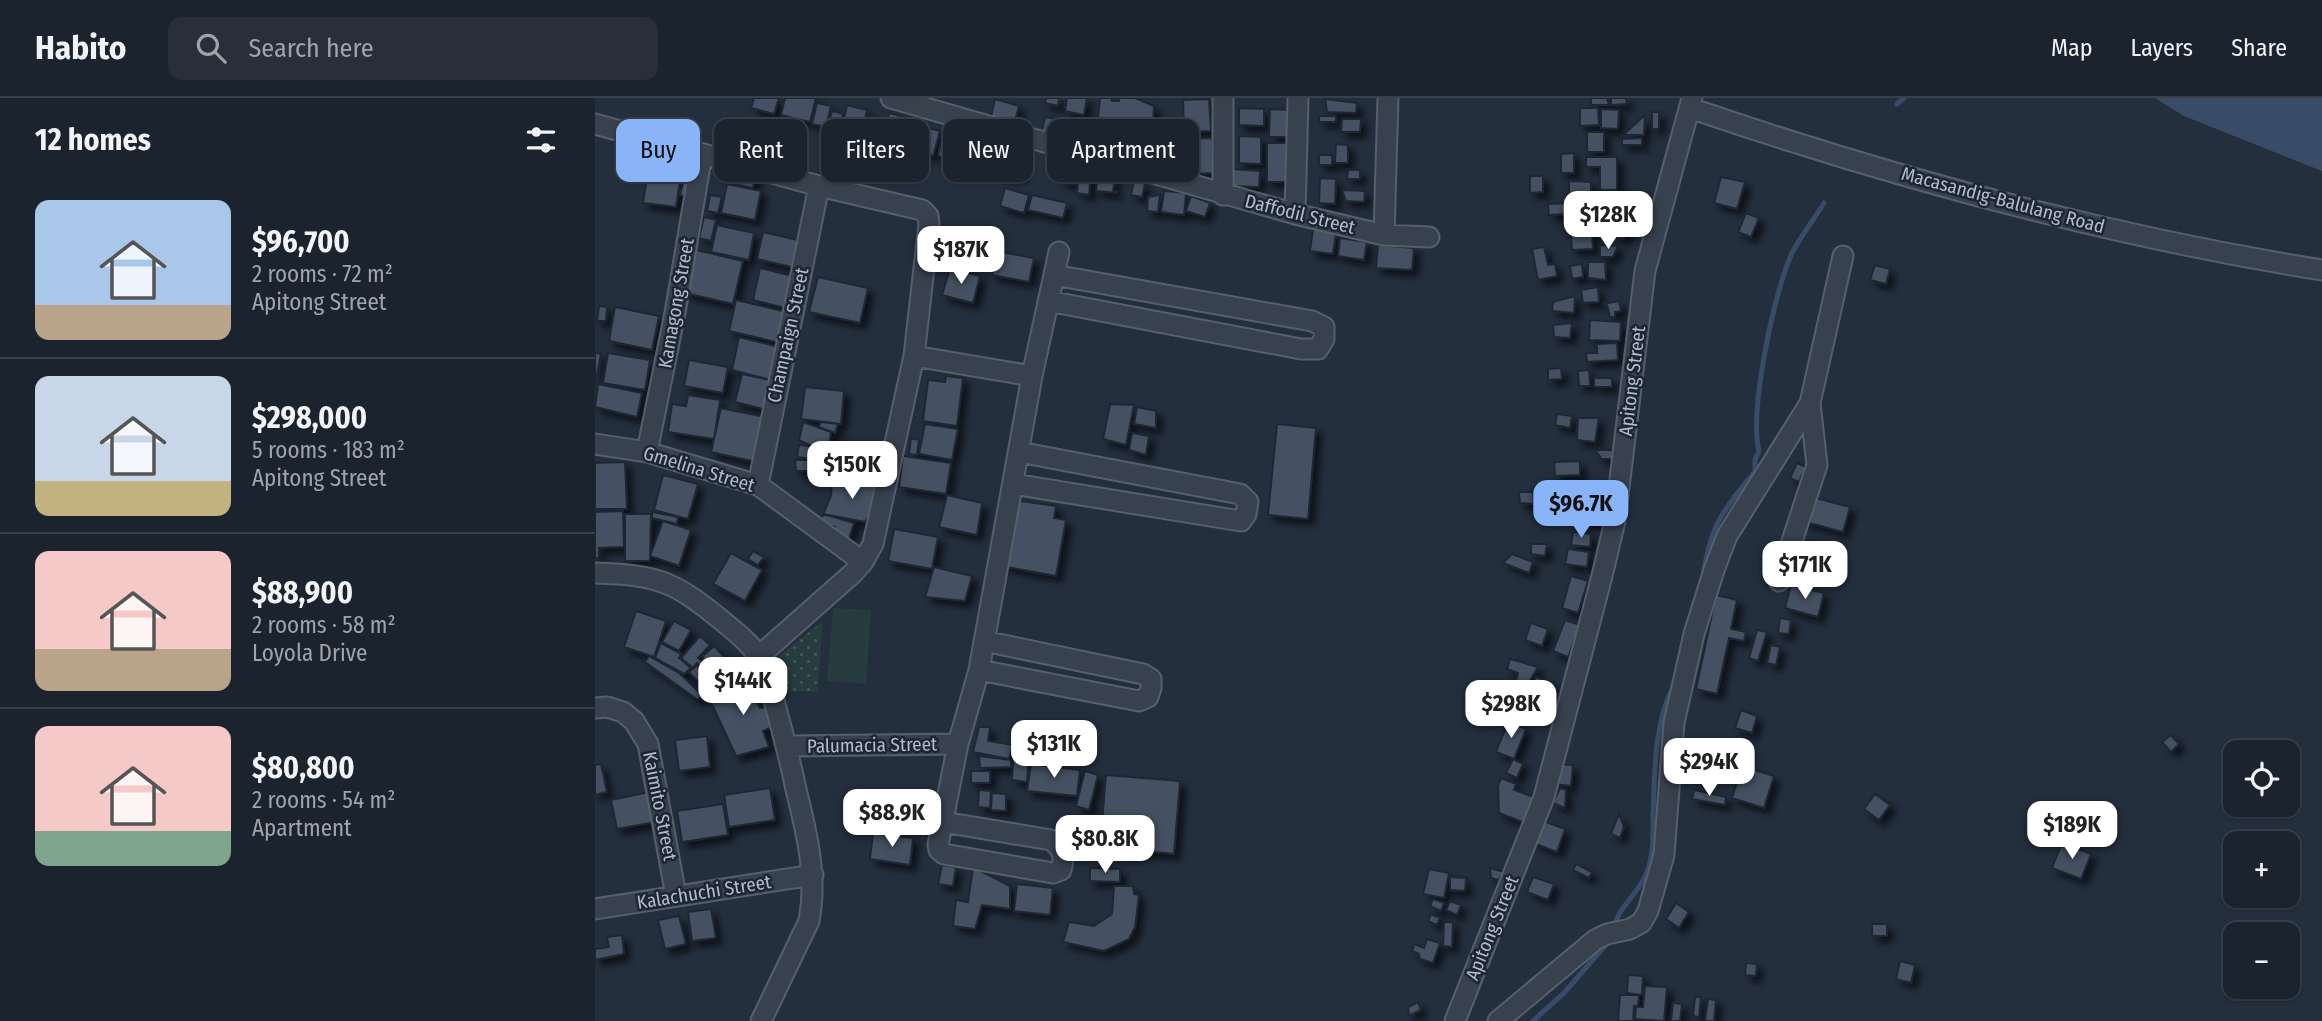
<!DOCTYPE html>
<meta charset="utf-8">
<style>
:root{--surface:#1b232e;--page:#282f3a;--text:#f1f3f6;--muted:#a0a4aa;--line:#39404a;--accent:#8ab4f8}
body{margin:0;font-family:"Fira Sans Condensed",sans-serif;background:var(--page);color:var(--text);height:100vh;display:flex;flex-direction:column;font-size:26px;white-space:nowrap}
*{box-sizing:border-box;margin:0}
p{font-size:23px;color:var(--muted)}
.icon{flex:none;width:38px;height:38px;fill:none;stroke:currentColor;stroke-width:2;stroke-linecap:round;stroke-linejoin:round}
.map{position:relative;flex:1;overflow:hidden}
.side{display:flex;flex-direction:column;background:var(--surface);width:595px}
.side>*{flex:none}
.hud{position:absolute;left:21px;top:21px;width:665px;height:63px;display:flex;gap:14px}
.buttons{position:absolute;left:1628px;top:642px;display:grid;gap:14px}
.buttons a{display:grid;place-items:center;width:77px;height:77px;border-radius:14px;background:var(--surface);box-shadow:0 2px 5px #0004,0 0 0 2px var(--line);font-size:35px}
.price{position:absolute;translate:-50% -60px;padding:0 16px;border-radius:14px;background:#fff;color:#222;font-size:23px;line-height:46px;filter:drop-shadow(0 2px 4px #0008)}
.price::after{content:'';position:absolute;left:50%;top:42px;width:21px;height:16px;margin-left:-10px;background:inherit;clip-path:polygon(0 0,100% 0,50% 100%)}
.price.on{background:var(--accent);color:#111}
ul{padding:0;list-style:none}
li{display:flex;align-items:center;gap:21px;height:175px;padding:0 35px}
li+li{border-top:2px solid var(--line)}
li span{display:grid;place-items:center;flex:none;width:196px;height:140px;border-radius:14px;color:#555}
li>.icon{margin-inline-start:auto}
span .icon{width:84px;height:84px;fill:#fffc;stroke-width:1}
li b{font-size:30px}
h2{display:flex;justify-content:space-between;align-items:center;height:84px;padding:0 35px;font-size:30px}
.tag{padding:0 24px;border-radius:14px;background:var(--surface);box-shadow:0 2px 5px #0004,0 0 0 2px var(--line);font-size:24px;line-height:63px}
.tag.on{background:var(--accent);color:#111}
header{display:flex;align-items:center;gap:42px;box-sizing:border-box;height:98px;padding:0 35px;background:var(--surface);border-bottom:2px solid var(--line)}
header strong{font-size:33px}
nav{display:flex;gap:38px;margin-inline-start:auto;font-size:24px}
.search{width:490px;height:63px;background:var(--page);display:flex;align-items:center;gap:18px;box-sizing:border-box;padding:0 24px;border-radius:14px;color:var(--muted);font-size:26px}
main{display:flex;flex:1;min-height:0}
.map>svg:first-child{display:block}
.grass{fill:url(#grass-dots)}
.pitch{fill:#263c3f}
.water{fill:#394c67}
.lines{fill:none;stroke-linecap:round;stroke-linejoin:round}
.stream{stroke:#394c67;stroke-width:5}
.building{fill:#455162;stroke:#1f2835;stroke-width:2;filter:url(#shadow)}
.minor-casing{stroke:#565f6c;stroke-width:23}
.minor{stroke:#38414e;stroke-width:19}
.labels{text-anchor:middle;dominant-baseline:central;stroke-width:5;stroke-linejoin:round;paint-order:stroke}
.street-label{font-size:19px;fill:#b4bcc9;stroke:#1d2633}
</style>
<header>
<strong>Habito</strong>
<div class="search"><svg class="icon" aria-label="search" viewBox="0 0 24 24"><circle cx="10" cy="10" r="6"/><path d="M15 15l6 6"/></svg>Search here</div>
<nav><a>Map</a><a>Layers</a><a>Share</a></nav>
</header>
<main>
<section class="side">
<h2>12 homes<svg class="icon" aria-label="filters" viewBox="0 0 24 24"><path d="M4 7h16M4 17h16"/><circle cx="9" cy="7" r="2"/><circle cx="15" cy="17" r="2"/></svg></h2>
<ul>
<li><span style="background:linear-gradient(#a9c7e8 75%,#b9a48a 0)"><svg class="icon" aria-label="home" viewBox="0 0 24 24"><path d="M3 11l9-7 9 7M6 9v11h12V9"/></svg></span><div><b>$96,700</b><p>2 rooms · 72 m²</p><p>Apitong Street</p></div></li>
<li><span style="background:linear-gradient(#c9d6e8 75%,#c2b280 0)"><svg class="icon" aria-label="home" viewBox="0 0 24 24"><path d="M3 11l9-7 9 7M6 9v11h12V9"/></svg></span><div><b>$298,000</b><p>5 rooms · 183 m²</p><p>Apitong Street</p></div></li>
<li><span style="background:linear-gradient(#f6c9c9 70%,#b9a48a 0)"><svg class="icon" aria-label="home" viewBox="0 0 24 24"><path d="M3 11l9-7 9 7M6 9v11h12V9"/></svg></span><div><b>$88,900</b><p>2 rooms · 58 m²</p><p>Loyola Drive</p></div></li>
<li><span style="background:linear-gradient(#f6c9c9 75%,#7fa58c 0)"><svg class="icon" aria-label="home" viewBox="0 0 24 24"><path d="M3 11l9-7 9 7M6 9v11h12V9"/></svg></span><div><b>$80,800</b><p>2 rooms · 54 m²</p><p>Apartment</p></div></li>
</ul>
</section>
<div class="map">
<svg width="1727" height="923" viewBox="0 0 1727 923">
<defs>
<pattern id="grass-dots" width="8" height="8" patternUnits="userSpaceOnUse" patternTransform="scale(1.75)"><rect width="8" height="8" fill="#263c3f"/><path d="M2 2h.1M6 6h.1" fill="none" stroke="#435659" stroke-width="1.8" stroke-linecap="round"/></pattern>
<filter id="shadow"><feDropShadow dx="6" dy="6" stdDeviation="3.5" flood-color="#0009"/></filter>
</defs>
<rect width="100%" height="100%" fill="#242f3e"/>
<path class="grass" d="M227,524L223,594L196,593L183,559Z"/>
<path class="pitch" d="M238,510L276,512L271,586L232,583Z"/>
<path class="water" d="M1560,0H1727V73L1589,18Z"/>
<g class="lines">
<path class="stream" d="M1302,6L1309,0
M1108,479C1115,429 1127,412 1160,374V362L1164,353C1154,313 1179,194 1197,155C1206,138 1219,121 1229,105
M1019,829C1024,807 1045,795 1052,774C1059,756 1058,734 1058,715C1060,673 1059,624 1079,587
M938,923L969,895L1015,842"/>
</g>
<path class="building" d="M159,0H184L179,16L156,10Z
M190,0H221L215,24L186,17Z
M451,0H464L463,8L450,5Z
M472,0H492L489,17L470,13Z
M505,0H516L517,3H524V0H540L559,8L558,26L503,21Z
M996,0H1012L1014,7H996Z
M1016,0H1031L1032,6L1016,7Z
M400,1L424,8L418,30L395,23Z
M614,1L616,33L589,34L588,2Z
M730,1L762,5L761,15L732,14Z
M222,5L236,8L231,29L217,26Z
M252,7L272,12L266,39L246,34Z
M644,10L669,11V28L644,27Z
M985,10H1003L1004,27L985,28Z
M675,11L694,12L693,39H674Z
M1006,11L1024,12L1023,31L1006,30Z
M237,13L248,16L244,33L233,30Z
M1057,14H1064V31H1057Z
M294,15L322,22L315,51L287,44Z
M1050,17L1049,37H1028Z
M274,18L289,22L282,44L267,40Z
M724,18H741V24H724Z
M450,19L462,21L458,39L446,37Z
M471,19L516,28L511,49L466,39Z
M747,21H766L765,34H746Z
M577,23H589L585,34L559,38L557,26Z
M322,27L345,33L338,58L316,52Z
M348,34L362,37L357,61L343,58Z
M524,34L550,38L547,58L521,55Z
M992,34H1009V54H992Z
M644,38L666,39V66L644,65Z
M553,39L588,45L585,59L550,53Z
M617,40L618,75L593,76L592,41Z
M1047,40V47H1027V41Z
M672,45H691L692,84H672Z
M741,46L753,47V65H740Z
M378,53L394,54L393,70L377,69Z
M979,55V75H966V56Z
M724,57H737V67H724Z
M396,58L408,60L406,74L394,72Z
M991,59H1022V92H1005V69H991Z
M413,62H426L425,78L412,77Z
M54,66L87,70L81,109L48,105Z
M138,70L161,74L158,90L135,85Z
M636,71L665,73L664,89L635,88Z
M753,72H765V81H752Z
M484,73L496,75L494,97L482,95Z
M90,76L101,78L96,100L85,97Z
M467,77L480,79L479,86L465,84Z
M503,78L520,80L518,93H522V95L501,93Z
M935,78H948V94L935,95Z
M1126,79L1150,84L1142,111L1119,105Z
M725,80L741,81L740,106L724,105Z
M539,82L550,86L547,99L536,97Z
M974,83L996,84V96H974Z
M132,86L166,93L160,122L126,115Z
M410,90L434,97L429,115L405,108Z
M747,92L770,93L769,104L751,103Z
M569,93L591,95L589,117L566,114Z
M115,97L127,99L123,115L112,113Z
M437,97L472,105L468,120L433,112Z
M565,97L563,114L552,113L553,99Z
M596,98L615,105L610,119L591,113Z
M999,98L1000,119L977,120V99Z
M973,105V116L954,117L953,106Z
M1151,115L1164,120L1156,139L1143,134Z
M109,119L121,122L116,143L104,140Z
M1024,122L1034,125L1029,141L1020,139Z
M996,124L998,151L977,152L975,126Z
M122,127L159,135L154,162L116,154Z
M718,131L741,135L738,156L715,153Z
M168,134L207,143L201,170L162,161Z
M745,140L772,144L769,162L743,158Z
M783,147L819,150L817,172L781,170Z
M1005,147L1023,148L1018,159H1005Z
M949,149L953,167L960,166L962,178L943,182L937,151Z
M101,152L148,163L138,206L90,195Z
M402,153L439,160L434,184L397,177Z
M993,164H1010L1011,182L993,180Z
M987,166L988,179L977,181L975,168Z
M1280,167L1295,171L1291,186L1275,182Z
M165,170L198,178L190,210L158,202Z
M355,170L385,178L378,205L347,197Z
M223,179L273,190L265,225L214,214Z
M1003,189L1004,204L988,205L986,192Z
M980,198L979,215L957,213L958,204Z
M141,202L192,214L185,245L134,233Z
M1024,203L1026,213L1020,214V219H1015L1012,207L1008,206Z
M4,208L12,209L11,223H2Z
M20,209L64,218L57,252L14,243Z
M995,222L1026,224L1025,243L994,242Z
M977,225L975,240L959,239L958,227Z
M144,239L184,249L176,282L137,272Z
M1022,245L1023,262L992,264L991,255H1002V246Z
M0,255L6,256L0,287Z
M13,255L55,262L50,292L8,285Z
M94,262L133,269L128,295L89,288Z
M966,270L967,281L953,282V271Z
M994,272L995,288H984L983,273Z
M147,276L175,282L168,311L140,304Z
M351,278L368,280L362,328L328,323L333,282L350,284Z
M999,280H1017V289H999Z
M3,286L47,295L42,319L0,309Z
M210,289L249,293L246,326L206,321Z
M93,297L125,302L119,341L73,334L77,306L91,308Z
M515,306L539,307L531,347L508,341Z
M542,309L561,313V330L539,326Z
M126,310L170,319L161,364L116,354Z
M962,316L977,318L975,330L960,327Z
M983,320H1004L1000,344L982,342Z
M208,324L236,334L232,364L218,358L223,351L204,342Z
M226,324L243,326L240,335L224,329Z
M330,326L363,331L357,362L324,356Z
M682,326L721,330L713,421L673,417Z
M537,335L554,338L551,357L534,352Z
M316,340L324,342L322,357L314,356Z
M204,347L219,349L217,361L202,359Z
M239,348L276,354L272,385L234,380Z
M1000,352H1018L1017,361H1007Z
M308,358L356,365L351,396L304,389Z
M200,362H225V373H201Z
M985,363V377L960,378L959,364Z
M30,364L32,411H0V365Z
M1202,365L1211,369L1204,384L1195,380Z
M68,377L103,386L93,421L59,412Z
M237,383L282,387L280,407L270,424L228,416L236,398Z
M977,384L979,401L965,403L962,386Z
M956,389L957,402L942,403L940,390Z
M1001,389L1002,403L979,401L980,390Z
M924,394H938L939,406L925,405Z
M352,397L387,405L382,437L344,429Z
M1213,398L1255,409L1248,434L1207,423Z
M419,402L461,408L459,420L471,422L461,478L407,468Z
M981,409H1009L1008,425H983Z
M28,413L29,449L4,450V460H0V414Z
M57,414L83,419L82,426L57,420Z
M30,416H56L55,463H30Z
M228,416L259,425L254,441L238,436L240,429L225,425Z
M68,423L96,432L84,468L55,458Z
M299,431L343,439L337,471L293,463Z
M978,434L996,436L995,449L976,447Z
M1212,442L1239,448L1236,458L1210,452Z
M936,446H952L950,458L936,456Z
M973,451L994,454L992,469L970,466Z
M158,453L169,459L163,467L153,461Z
M136,455L167,472L150,503L118,486Z
M1210,455L1234,459L1233,466L1209,463Z
M917,456L938,464L934,475L908,465Z
M1206,468L1228,470L1227,477L1206,475Z
M339,469L377,478L370,503L330,499Z
M976,478L993,483L983,515L967,510Z
M1196,487L1229,495L1223,519L1190,510Z
M1121,497L1142,502L1136,531L1151,534L1149,543L1134,540L1122,596L1101,591Z
M41,513L71,523L59,559L29,549Z
M1185,520L1196,522L1194,536L1183,535Z
M970,522L985,527L973,559L958,553Z
M79,523L96,532L84,553L67,544Z
M936,525L953,531L947,548L930,542Z
M1162,532L1172,534L1163,563L1154,560Z
M105,538L115,547L103,560L108,564L105,568L102,565L98,570L86,560Z
M66,545L86,556L84,560L96,570L89,576L60,560Z
M1176,547L1185,549L1181,567L1172,565Z
M119,548L133,563L120,576L128,585L115,597L94,574L102,567L109,575L116,569L107,559Z
M54,558L84,575L107,597L103,602L50,564Z
M915,561L943,569L931,589L921,583L923,575L912,571Z
M133,565L139,572L127,582L121,576Z
M148,576L165,610L176,609L181,627L168,633L174,649L141,658L115,602L132,595L129,586Z
M941,579L958,585L954,595L937,588Z
M1146,612L1162,618L1157,635L1140,630Z
M913,624L931,631L919,661L901,654Z
M384,629H395L393,643L418,647L414,661L378,654Z
M1576,637L1584,646L1576,654L1567,644Z
M112,638L115,669L84,673L80,642Z
M1111,648L1127,653L1122,669L1106,664Z
M419,656L434,657L432,684L417,682Z
M384,658L416,662V669L385,670Z
M918,661L928,666L922,680L911,675Z
M6,666L12,694L0,697V667Z
M436,666L485,672L482,698L432,693Z
M961,666L978,667L976,688L960,686Z
M1147,668L1179,678L1169,710L1137,700Z
M376,673H395V685H376Z
M490,673L503,677L494,712L481,708Z
M511,677L585,683L579,756L505,749Z
M906,680L921,686L919,692L939,699L930,725L904,715L903,688Z
M175,690L180,722L134,729L129,697Z
M965,690L971,692L970,710L958,705Z
M384,692L396,693L395,710L383,709Z
M1099,692L1131,699L1130,707L1097,701Z
M54,694L60,724L22,731L16,702Z
M397,695L411,696V713L396,712Z
M1280,696L1295,707L1284,722L1269,711Z
M128,706L133,737L87,744L82,713Z
M1024,716L1029,729L1025,740L1016,736Z
M946,722L970,731L962,754L938,745Z
M278,735L318,740L315,767L275,761Z
M1467,745L1496,756L1486,781L1457,770Z
M981,766L997,774L994,780L978,772Z
M347,767L361,769L358,788L343,786Z
M378,769L415,788V811L387,807L380,831L358,828L361,802L373,804Z
M495,770L525,771V784L495,783Z
M895,770L909,774L903,782L896,780Z
M834,771L854,775L849,800L828,796Z
M855,779L871,780L870,793L855,792Z
M938,779L959,786L953,802L932,794Z
M422,786L458,790L455,817L419,813Z
M519,788H538L539,796L544,797L540,829L534,841L509,853L468,844L474,824L499,828L517,816Z
M838,801L849,805L846,813L835,808Z
M855,803L866,807L862,817L851,812Z
M1081,805L1094,814L1084,830L1071,821Z
M116,811L121,840L97,843L93,814Z
M836,816L845,820L842,827L833,823Z
M84,818L91,846L70,851L63,822Z
M849,824H858L857,849L848,848Z
M1277,826H1292V838H1277Z
M27,837L29,856L0,862V851L14,849L12,839Z
M832,841L845,845L838,865L825,861L824,856L817,853L819,846L829,850Z
M1305,863L1320,867L1316,885L1301,881Z
M1151,865L1162,866L1161,878L1150,877Z
M1033,877L1048,878L1047,897L1032,895Z
M1050,888L1072,889L1069,923L1040,921L1041,909H1048Z
M1025,897H1044L1043,908H1039L1038,923H1023Z
M1100,899H1106L1104,919L1098,918Z
M1113,901L1121,902L1119,923H1110Z
M823,904L826,912L814,918L813,909Z
M1078,905L1087,906L1085,923H1076Z"/>
<g class="lines">
<defs>
<path id="minor" d="M296,0L700,116L789,137L834,139
M1095,10C1300,80 1513,138 1727,172
M0,26L224,88L327,112L333,118L334,126L319,258L278,446L268,464L257,476L164,558
M628,97V0
M700,116L703,0
M789,137L793,0
M453,203L706,251H723L729,241V229L717,223L459,177
M319,258L437,278
M0,346L52,354L163,387L268,464
M52,354L80,215L107,56
M418,386L646,423L651,416L653,404L645,396L424,354
M163,387L224,88
M0,475C65,477 80,484 130,525C141,534 156,546 164,559C172,570 174,586 178,599C186,628 194,657 200,687C211,733 223,776 214,823L166,923
M1184,483L1222,367L1215,305
M384,572L544,603L553,599L556,590V581L548,576L389,543
M0,610L12,609L28,614L39,623L53,646L81,798
M192,648L363,646
M348,724L456,742C468,751 470,758 466,772L458,775L349,756L344,752L343,747L363,646L384,572L437,278L464,154
M0,811L218,777
M860,923L949,699L1007,478L1020,423L1050,173L1097,0
M903,923L1000,842L1012,836L1035,831L1046,825L1053,813L1069,757L1079,625L1099,536L1119,472L1132,438L1215,305L1248,158"/>
</defs>
<use href="#minor" class="minor-casing"/>
<use href="#minor" class="minor"/>
</g>
<g class="labels">
<g class="street-label">
<text transform="translate(1408 102) rotate(15)">Macasandig-Balulang Road</text>
<text transform="translate(705 116) rotate(14)">Daffodil Street</text>
<text transform="translate(81 205) rotate(-80)">Kamagong Street</text>
<text transform="translate(193 237) rotate(-78)">Champaign Street</text>
<text transform="translate(1037 283) rotate(-83)">Apitong Street</text>
<text transform="translate(104 371) rotate(17)">Gmelina Street</text>
<text transform="translate(277 647) rotate(-1)">Palumacia Street</text>
<text transform="translate(65 708) rotate(79)">Kaimito Street</text>
<text transform="translate(109 794) rotate(-9)">Kalachuchi Street</text>
<text transform="translate(897 830) rotate(-68)">Apitong Street</text>
</g>
</g>
</svg>
<div class="buttons">
<a><svg class="icon" aria-label="locate" viewBox="0 0 24 24"><circle cx="12" cy="12" r="6"/><path d="M12 2v4M12 18v4M2 12h4M18 12h4"/></svg></a>
<a>+</a>
<a>−</a>
</div>
<b class="price" style="left:1013px;top:153px">$128K</b>
<b class="price" style="left:366px;top:188px">$187K</b>
<b class="price" style="left:257px;top:403px">$150K</b>
<b class="price on" style="left:986px;top:442px">$96.7K</b>
<b class="price" style="left:1210px;top:503px">$171K</b>
<b class="price" style="left:148px;top:619px">$144K</b>
<b class="price" style="left:916px;top:642px">$298K</b>
<b class="price" style="left:459px;top:682px">$131K</b>
<b class="price" style="left:1114px;top:700px">$294K</b>
<b class="price" style="left:297px;top:751px">$88.9K</b>
<b class="price" style="left:1477px;top:763px">$189K</b>
<b class="price" style="left:510px;top:777px">$80.8K</b>
<div class="hud">
<a class="tag on">Buy</a>
<a class="tag">Rent</a>
<a class="tag">Filters</a>
<a class="tag">New</a>
<a class="tag">Apartment</a>
</div>
</div>
</main>
